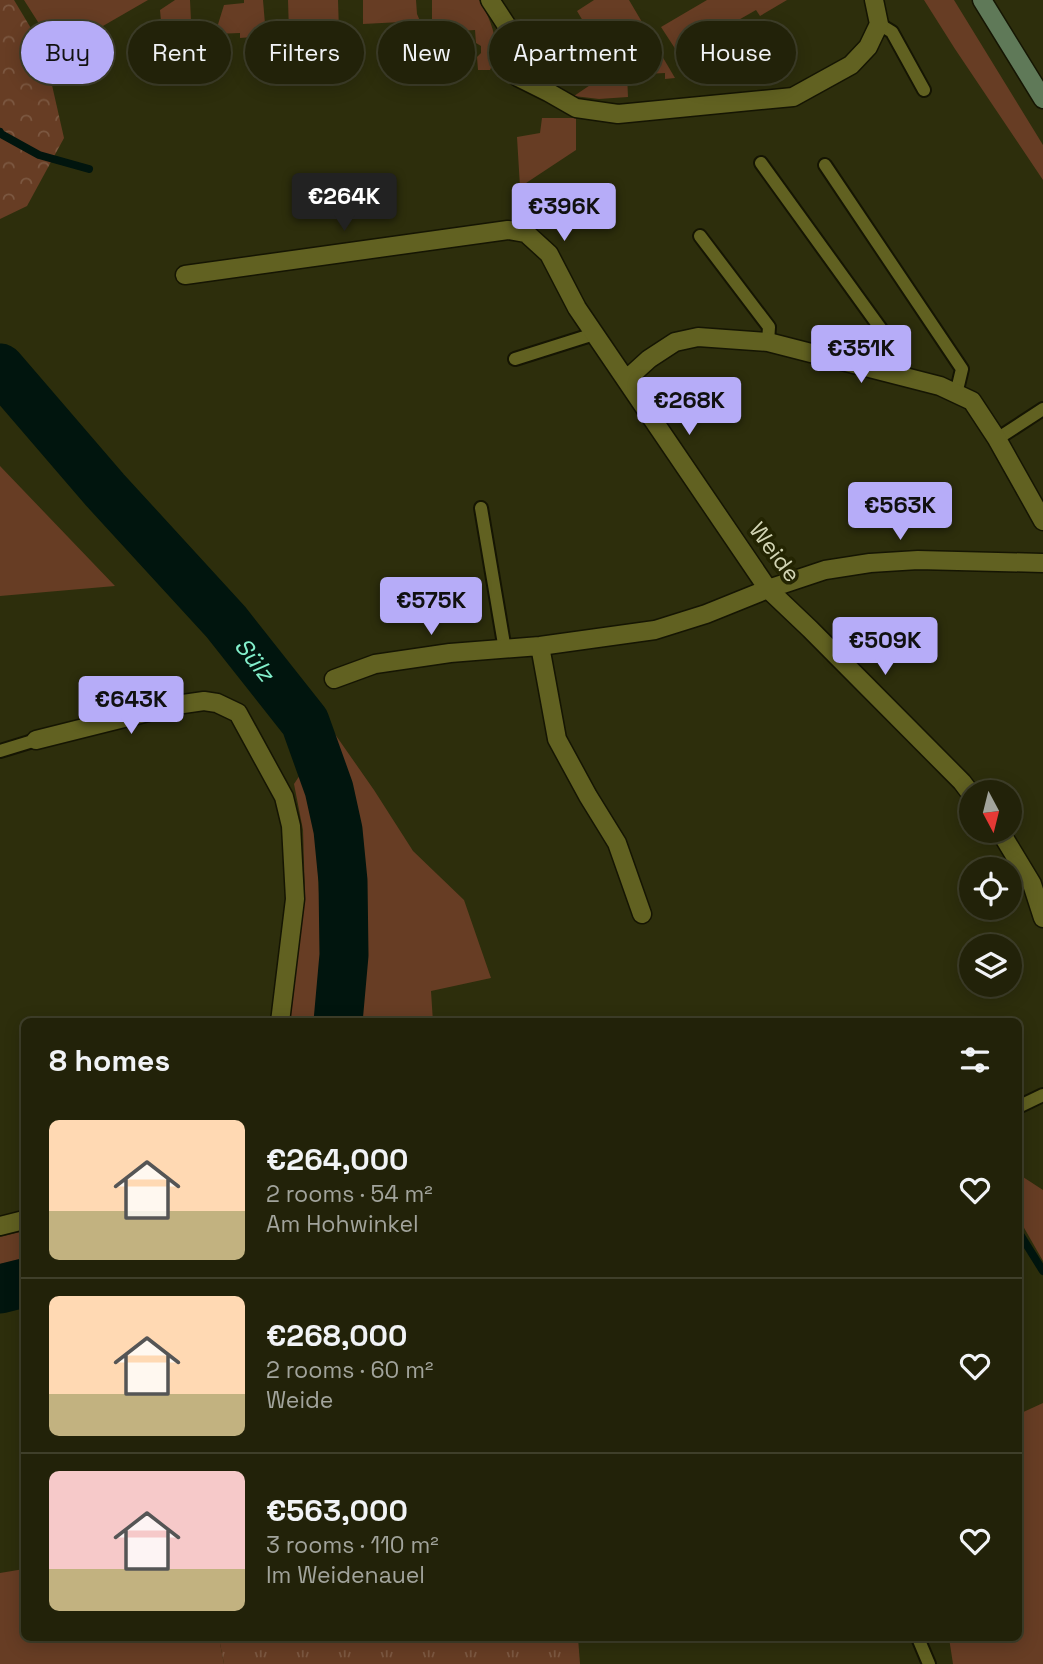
<!DOCTYPE html>
<meta charset="utf-8">
<style>
:root{--surface:#222209;--page:#2a2a12;--text:#f1f3f6;--muted:#a2a49c;--line:#3f3f2a;--accent:#b6acf8}
body{margin:0;font-family:"Space Grotesk",sans-serif;background:var(--page);color:var(--text);height:100vh;display:flex;flex-direction:column;font-size:26px;white-space:nowrap}
*{box-sizing:border-box;margin:0}
p{font-size:23px;color:var(--muted)}
.icon{flex:none;width:38px;height:38px;fill:none;stroke:currentColor;stroke-width:2;stroke-linecap:round;stroke-linejoin:round}
.map{position:relative;flex:1;overflow:hidden}
.side{position:absolute;left:21px;top:1018px;width:1001px;height:623px;display:flex;flex-direction:column;background:var(--surface);border-radius:10px;box-shadow:0 4px 18px #0003,0 0 0 2px var(--line)}
.side>*{flex:none}
.banner{position:absolute;left:21px;top:21px;width:1001px;height:63px;display:flex;gap:14px}
.needle{width:46px;rotate:173deg}
.controls{position:absolute;left:959px;top:780px;display:grid;gap:14px}
.controls a{display:grid;place-items:center;width:63px;height:63px;border-radius:50%;background:var(--surface);box-shadow:0 4px 18px #0003,0 0 0 2px var(--line);font-size:35px}
.price{position:absolute;translate:-50% -60px;padding:0 16px;border-radius:7px;background:var(--accent);color:#111;font-size:23px;line-height:46px;filter:drop-shadow(0 2px 4px #0008)}
.price::after{content:'';position:absolute;left:50%;top:42px;width:21px;height:16px;margin-left:-10px;background:inherit;clip-path:polygon(0 0,100% 0,50% 100%)}
.price.current{background:#222;color:#fff}
ul{padding:0;list-style:none}
li{display:flex;align-items:center;gap:21px;height:175px;padding:0 28px}
li+li{border-top:2px solid var(--line)}
li span{display:grid;place-items:center;flex:none;width:196px;height:140px;border-radius:10px;color:#555}
li>.icon{margin-inline-start:auto}
span .icon{width:84px;height:84px;fill:#fffc;stroke-width:1}
li b{font-size:30px}
h2{display:flex;justify-content:space-between;align-items:center;height:84px;padding:0 28px;font-size:30px}
.chip{padding:0 24px;border-radius:32px;background:var(--surface);box-shadow:0 4px 18px #0003,0 0 0 2px var(--line);font-size:24px;line-height:63px}
.chip.current{background:var(--accent);color:#111}
.map>svg:first-child{display:block}
.green{fill:#673d24}
.forest{fill:url(#forest-crowns)}
.park{fill:url(#park-tufts)}
.lines{fill:none;stroke-linecap:round;stroke-linejoin:round}
.stream{stroke:#01150e;stroke-width:8}
.river{stroke:#01150e;stroke-width:49}
.service-casing{stroke:#151503;stroke-width:16}
.minor-casing{stroke:#151503;stroke-width:21}
.secondary-casing{stroke:#151503;stroke-width:21}
.service{stroke:#616121;stroke-width:12}
.minor{stroke:#616121;stroke-width:18}
.secondary{stroke:#5f7958;stroke-width:18}
.labels{text-anchor:middle;dominant-baseline:central;stroke-width:7;stroke-linejoin:round;paint-order:stroke}
.street-label{font-size:23px;fill:#d2d4b4;stroke:#232402}
.water-label{font-size:24px;font-style:italic;fill:#83f0cc;stroke:#232402}
</style>
<div class="map">
<svg width="1043" height="1664" viewBox="0 0 1043 1664">
<defs>
<pattern id="forest-crowns" width="20" height="18" patternUnits="userSpaceOnUse" patternTransform="scale(1.75)"><rect width="20" height="18" fill="#673d24"/><path d="M2 6a3 3 0 1 1 6 0M12 15a3 3 0 1 1 6 0" fill="none" stroke="#7c5841"/></pattern>
<pattern id="park-tufts" width="24" height="20" patternUnits="userSpaceOnUse" patternTransform="scale(1.75)"><rect width="24" height="20" fill="#673d24"/><path d="M3 7l-1-3M5 7V3M7 7l1-3M15 17l-1-3M17 17v-4M19 17l1-3" fill="none" stroke="#7c5841"/></pattern>
</defs>
<rect width="100%" height="100%" fill="#2d2e0c"/>
<path class="green" d="M24,0H148L70,45L52,44Z
M175,0H190L192,41L168,42L167,32H162L160,10Z
M244,0H263L266,36L240,38V33L215,34L224,5L244,3Z
M288,0H338L339,31L289,33Z
M363,0H416L417,14L420,21L363,24Z
M432,0H479C492,21 502,46 490,70H478L477,57L481,53V46L476,43L475,30L443,32L445,48H432Z
M594,0H629L675,78L665,79V73L646,74L645,78H636L635,73L627,74L628,97L599,99L574,96L602,77L596,67L618,55L597,19L577,30L574,26L583,21L577,11Z
M707,0H787L760,16L756,10L721,30L716,23L683,43L696,65L689,70L661,27Z
M924,0H954L1043,145V180L955,49Z
M542,118H576V150L520,187L517,137L540,133Z
M0,466L115,586L0,596Z
M330,727L374,790L413,851L464,900L491,978L431,991L433,1022H355L361,948L359,837L321,744Z
M304,769L316,831L322,956L319,1022H290L305,897L303,830L294,784Z
M1023,1177L1043,1190V1261L1019,1219V1193Z
M24,1231V1261L0,1267V1237Z
M1043,1403V1664H953L949,1638H1018L1019,1414Z
M24,1569V1638H219L224,1664H0V1573Z"/>
<path class="forest" d="M0,0H14L44,50L64,138L27,206L0,219Z"/>
<path class="park" d="M219,1638H578L580,1664H224Z"/>
<g class="lines">
<path class="stream" d="M0,132L1,134L39,155L89,169
M1018,1231L1043,1271"/>
<g class="river">
<path id="s1" d="M0,368L105,490L226,622L305,722L329,789L338,830L343,881L344,955L338,1022"/>
<path d="M0,1289L24,1283"/>
</g>
<defs>
<path id="service" d="M879,24L892,32L924,90
M761,163L891,343L905,376
M825,165L962,369L956,394
M700,236L769,327L768,342
M515,359L594,334
M997,439L1043,409
M481,508L505,650
M0,751L36,740
M1018,1107L1043,1095
M918,1638L929,1664"/>
<path id="minor" d="M490,0L513,35L518,77L548,92L576,108L618,114L793,97L851,65L868,47L879,24L874,0
M185,275L508,230L526,233L549,254L577,308L768,589L810,629L962,782L971,794
M627,379L649,359L675,342L698,337L768,342L940,386L972,401L997,439L1043,521
M540,646L557,739L588,796L617,843L642,914
M334,679L375,664L450,653L540,646L655,630L706,614L768,589L825,570L870,563L918,560L1043,563
M36,740L176,705L204,701L217,703L238,713L284,797L291,826L295,899L280,1022
M1000,831L1032,884L1043,918
M0,1226L24,1220"/>
<path id="secondary" d="M982,0L1043,99"/>
</defs>
<use href="#service" class="service-casing"/>
<use href="#minor" class="minor-casing"/>
<use href="#secondary" class="secondary-casing"/>
<use href="#service" class="service"/>
<use href="#minor" class="minor"/>
<use href="#secondary" class="secondary"/>
</g>
<g class="labels">
<g class="street-label">
<text transform="translate(775 552) rotate(53)">Weide</text>
</g>
<g class="water-label">
<text stroke="none"><textPath href="#s1" startOffset="387">Sülz</textPath></text>
</g>
</g>
</svg>
<div class="controls">
<a><svg class="needle" viewBox="-14 -14 28 28"><path d="M0-13l5 13h-10z" fill="#e53935"/><path d="M0 13l5-13h-10z" fill="#a2a49c"/></svg></a>
<a><svg class="icon" aria-label="locate" viewBox="0 0 24 24"><circle cx="12" cy="12" r="6"/><path d="M12 2v4M12 18v4M2 12h4M18 12h4"/></svg></a>
<a><svg class="icon" aria-label="layers" viewBox="0 0 24 24"><path d="M12 4l9 5-9 5-9-5zM3 14l9 5 9-5"/></svg></a>
</div>
<b class="price current" style="left:344px;top:233px">€264K</b>
<b class="price" style="left:564px;top:243px">€396K</b>
<b class="price" style="left:861px;top:385px">€351K</b>
<b class="price" style="left:689px;top:437px">€268K</b>
<b class="price" style="left:900px;top:542px">€563K</b>
<b class="price" style="left:431px;top:637px">€575K</b>
<b class="price" style="left:885px;top:677px">€509K</b>
<b class="price" style="left:131px;top:736px">€643K</b>
<div class="banner">
<a class="chip current">Buy</a>
<a class="chip">Rent</a>
<a class="chip">Filters</a>
<a class="chip">New</a>
<a class="chip">Apartment</a>
<a class="chip">House</a>
</div>
<section class="side">
<h2>8 homes<svg class="icon" aria-label="filters" viewBox="0 0 24 24"><path d="M4 7h16M4 17h16"/><circle cx="9" cy="7" r="2"/><circle cx="15" cy="17" r="2"/></svg></h2>
<ul>
<li><span style="background:linear-gradient(#ffd9b3 65%,#c2b280 0)"><svg class="icon" aria-label="home" viewBox="0 0 24 24"><path d="M3 11l9-7 9 7M6 9v11h12V9"/></svg></span><div><b>€264,000</b><p>2 rooms · 54 m²</p><p>Am Hohwinkel</p></div><svg class="icon" aria-label="heart" viewBox="0 0 24 24"><path d="M12 20l-8-8c-3-5 5-10 8-4 3-6 11-1 8 4z"/></svg></li>
<li><span style="background:linear-gradient(#ffd9b3 70%,#c2b280 0)"><svg class="icon" aria-label="home" viewBox="0 0 24 24"><path d="M3 11l9-7 9 7M6 9v11h12V9"/></svg></span><div><b>€268,000</b><p>2 rooms · 60 m²</p><p>Weide</p></div><svg class="icon" aria-label="heart" viewBox="0 0 24 24"><path d="M12 20l-8-8c-3-5 5-10 8-4 3-6 11-1 8 4z"/></svg></li>
<li><span style="background:linear-gradient(#f6c9c9 70%,#c2b280 0)"><svg class="icon" aria-label="home" viewBox="0 0 24 24"><path d="M3 11l9-7 9 7M6 9v11h12V9"/></svg></span><div><b>€563,000</b><p>3 rooms · 110 m²</p><p>Im Weidenauel</p></div><svg class="icon" aria-label="heart" viewBox="0 0 24 24"><path d="M12 20l-8-8c-3-5 5-10 8-4 3-6 11-1 8 4z"/></svg></li>
</ul>
</section>
</div>
